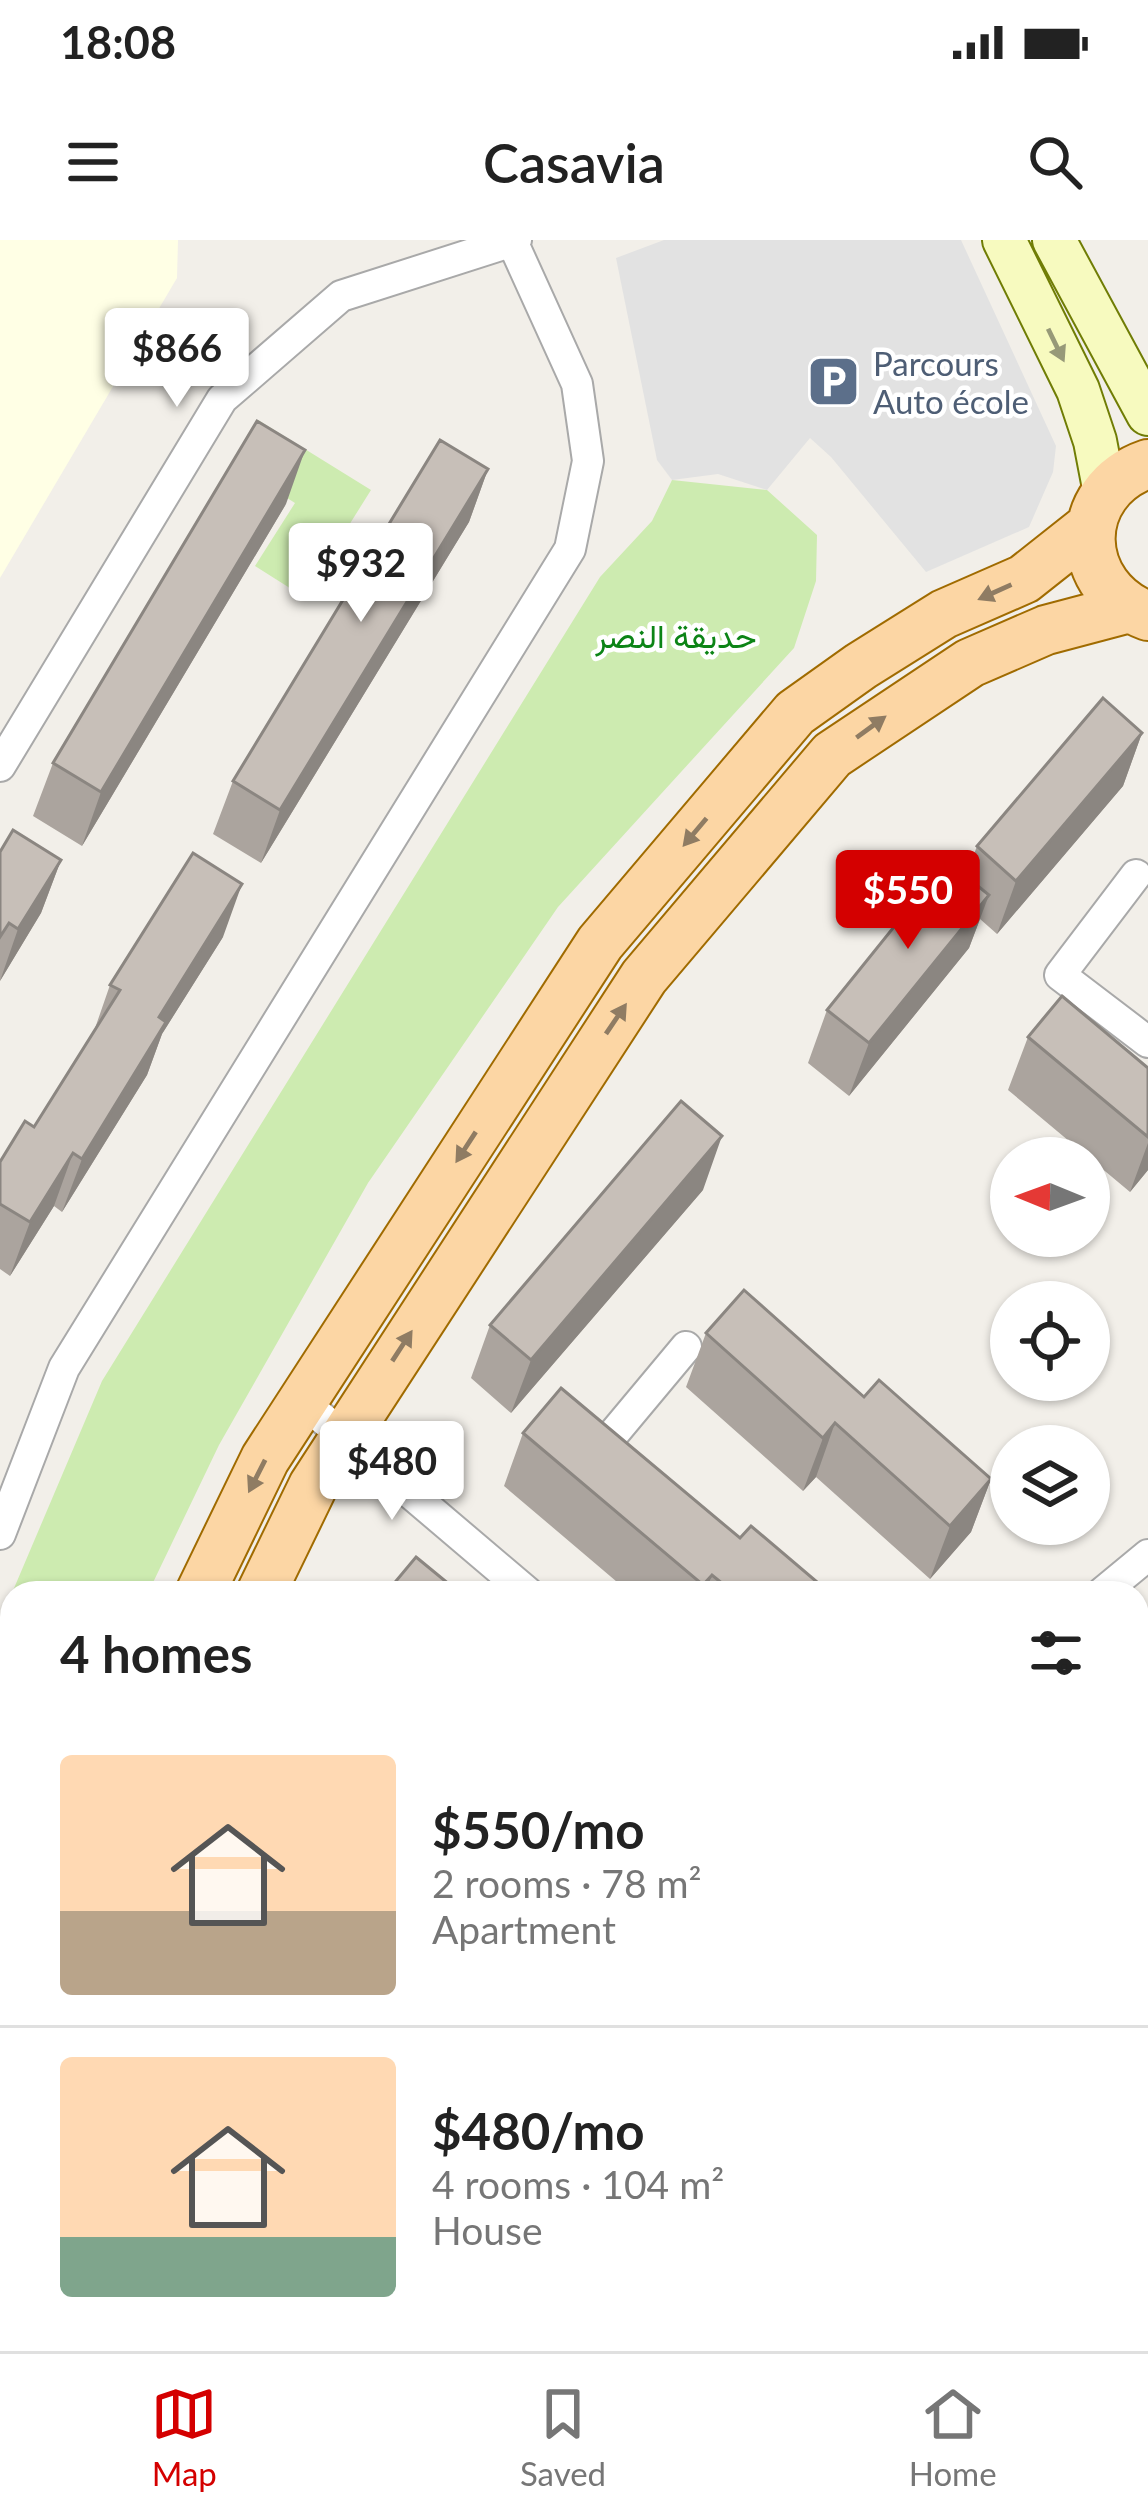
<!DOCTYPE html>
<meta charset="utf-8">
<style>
:root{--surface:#fff;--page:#f6f6f6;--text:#222;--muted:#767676;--line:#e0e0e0;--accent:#d40000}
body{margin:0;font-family:Lato,Vazirmatn,sans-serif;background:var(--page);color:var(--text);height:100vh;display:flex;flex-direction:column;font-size:45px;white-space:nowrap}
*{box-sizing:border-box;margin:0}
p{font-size:39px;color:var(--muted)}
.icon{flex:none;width:66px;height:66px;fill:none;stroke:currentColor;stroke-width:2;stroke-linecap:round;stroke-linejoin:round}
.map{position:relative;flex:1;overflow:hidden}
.details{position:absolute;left:0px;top:1341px;width:1149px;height:771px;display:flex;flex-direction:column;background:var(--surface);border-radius:36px 36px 0 0;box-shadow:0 3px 9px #0004}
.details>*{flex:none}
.needle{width:78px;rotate:271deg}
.tools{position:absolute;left:990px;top:897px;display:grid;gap:24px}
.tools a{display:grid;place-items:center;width:120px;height:120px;border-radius:50%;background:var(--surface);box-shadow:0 3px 9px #0004;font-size:60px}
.price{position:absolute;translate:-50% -102px;padding:0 27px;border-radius:12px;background:#fff;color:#222;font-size:39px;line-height:78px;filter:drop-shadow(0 3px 6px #0008)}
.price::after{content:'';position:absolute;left:50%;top:72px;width:36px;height:27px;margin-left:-18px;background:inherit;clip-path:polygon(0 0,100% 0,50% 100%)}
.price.on{background:var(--accent);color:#fff}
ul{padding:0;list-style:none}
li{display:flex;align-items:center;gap:36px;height:300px;padding:0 60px}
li+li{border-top:3px solid var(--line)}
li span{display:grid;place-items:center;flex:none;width:336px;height:240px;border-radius:12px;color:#555}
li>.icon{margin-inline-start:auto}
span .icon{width:144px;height:144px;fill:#fffc;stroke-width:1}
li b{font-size:51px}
h2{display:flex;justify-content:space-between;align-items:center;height:144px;padding:0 60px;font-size:51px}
.status{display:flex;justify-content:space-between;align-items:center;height:84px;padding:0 60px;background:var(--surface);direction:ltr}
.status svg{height:33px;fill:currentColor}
header{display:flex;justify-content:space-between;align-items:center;height:156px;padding:0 60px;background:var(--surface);font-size:54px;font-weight:600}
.tabs{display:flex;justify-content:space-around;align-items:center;height:168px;border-top:3px solid var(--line);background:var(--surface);font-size:33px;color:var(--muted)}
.tabs a{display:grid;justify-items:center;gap:6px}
.tabs .on{color:var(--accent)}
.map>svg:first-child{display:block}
.education{fill:#ffffe5}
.grass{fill:#cdebb0}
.parking{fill:#e2e2e2}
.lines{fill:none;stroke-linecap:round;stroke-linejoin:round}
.minor-casing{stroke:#a9a9a9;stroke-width:34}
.secondary-casing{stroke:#707d05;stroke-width:46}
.primary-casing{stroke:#a06b00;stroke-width:52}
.minor{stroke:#fff;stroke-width:30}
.secondary{stroke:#f7fabf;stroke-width:42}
.primary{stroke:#fcd6a4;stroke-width:48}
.wall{fill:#aba49e}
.shaded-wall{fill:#8b8681}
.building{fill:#c7bfb8;stroke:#8b8681;stroke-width:3}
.oneway{fill:#979978}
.oneway2{fill:#8f7c63}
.labels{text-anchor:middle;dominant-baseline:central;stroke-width:9;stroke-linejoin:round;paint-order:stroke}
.service-label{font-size:33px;fill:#4e5e75;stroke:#fff;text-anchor:start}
.park-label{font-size:33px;fill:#0c8416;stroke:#fff}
</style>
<div class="status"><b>18:08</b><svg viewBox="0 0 49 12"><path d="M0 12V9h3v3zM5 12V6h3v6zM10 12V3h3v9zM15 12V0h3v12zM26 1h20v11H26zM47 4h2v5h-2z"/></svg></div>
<header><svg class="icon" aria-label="menu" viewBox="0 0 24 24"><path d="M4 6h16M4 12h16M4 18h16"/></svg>Casavia<svg class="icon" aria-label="search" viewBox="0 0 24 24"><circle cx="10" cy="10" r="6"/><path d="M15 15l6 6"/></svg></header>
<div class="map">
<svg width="1148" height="2111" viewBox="0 0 1148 2111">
<rect width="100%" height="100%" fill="#f2efe9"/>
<path class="education" d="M0,0H178L177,38L0,338Z"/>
<path class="grass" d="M258,180L371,250L304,357L255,326L295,263L232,223Z
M672,240L767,250L817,295L816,341L794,408L558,667L368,943L219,1205L148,1353H12L102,1141L600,337L652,281Z
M12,1353V1682L0,1714V1384Z"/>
<path class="parking" d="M664,0H961L1056,206L1053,232L1029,287L926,332L831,217L810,198L767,250L718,234L672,240L657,220L616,18Z"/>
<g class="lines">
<defs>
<path id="minor" d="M0,526L222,159L341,56L516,0
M1136,635L1060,735L1148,802
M302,1161L528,1353
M613,1218L600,1210L686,1107
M0,1294L64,1128L570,309L588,221L577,144L512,1
M1102,1353L1148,1315
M1137,1848L1148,1856
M194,2111L207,2100
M755,2111L765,2100"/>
<path id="secondary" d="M1004,0L1078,150L1095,201L1105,253
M1054,0L1148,174"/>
<path id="primary" d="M1148,224C1070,251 1073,348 1148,376
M200,1353L265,1219L600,703L795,473L861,426L944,374L1024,339L1091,286
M261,1353L313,1246L644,737L832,515L970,423L1046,390L1129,368
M0,1851L12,1818
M0,2011L12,1979"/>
</defs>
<use href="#minor" class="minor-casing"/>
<use href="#secondary" class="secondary-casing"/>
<use href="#primary" class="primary-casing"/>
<use href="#minor" class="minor"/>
<use href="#secondary" class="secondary"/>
<use href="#primary" class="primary"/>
</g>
<path class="wall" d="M488,229L469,282L261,623L213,594L233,541Z
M286,264L82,606L33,576L53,523Z
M1142,493L1123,546L997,694L980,679L969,708L849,856L808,823L827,770L966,636L977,606Z
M0,612L61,620L41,673L0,741Z
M223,697L162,794L147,835L62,972L54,966L10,1036L0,1029V922L34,887L93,794L110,745Z
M1028,797L1148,828V930L1130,952L1008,850Z
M703,950L511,1173L471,1138L490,1085Z
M706,1093L864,1157L991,1239L971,1292L930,1339L816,1237L803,1251L686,1147Z
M523,1193L740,1298L830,1353H630L504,1246Z
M1137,1372L1148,1386V1633L1137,1619Z
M1137,1628L1148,1641V1777L1137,1785Z
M368,2100H459L450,2111H379Z
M837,2100H1022L1021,2111L836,2105Z
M1117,2100H1137L1148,2111H1113Z"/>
<path class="shaded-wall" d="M305,210L286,264L82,606L101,552Z
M488,229L469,282L261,623L280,570Z
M1142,493L1123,546L997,694L1016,641Z
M61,620L41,673L0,741L18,689Z
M242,644L223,697L162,794L147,835L62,972L82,919L159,777Z
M989,655L969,708L849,856L869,803Z
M722,896L703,950L511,1173L531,1120Z
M1148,903V930L1130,952Z
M73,913L54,966L10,1036L30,982Z
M835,1183L816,1237L803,1251L823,1198Z
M991,1239L971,1292L930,1339L950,1286Z
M712,1335L705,1353H700L703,1345Z
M1148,1754V1777L1137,1785V1774L1143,1758Z
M1148,1878V1881L1137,1911V1891Z
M441,2100H459L450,2111H434Z"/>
<path class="building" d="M257,181L305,210L101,552L53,523Z
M440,200L488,229L280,570L233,541Z
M1103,458L1142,493L1016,641L977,606Z
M13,590L61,620L18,689L9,683L0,697V612Z
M193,613L242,644L159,777L166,782L82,919L73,913L30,982L0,964V922L25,881L34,887L120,750L110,745Z
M947,621L989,655L869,803L827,770Z
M1062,756L1148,828V897L1028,797Z
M681,861L722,896L531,1120L490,1085Z
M744,1050L864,1157L879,1140L991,1239L950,1286L835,1183L823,1198L706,1093Z
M561,1148L740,1298L751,1286L830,1353H734L712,1335L703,1345L523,1193Z
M416,1317L455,1349L452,1353H386Z
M1137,1372L1148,1386V1602L1137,1588Z
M1137,1628L1148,1641V1754L1143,1758L1137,1753Z
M1137,1864L1148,1874V1878L1137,1891Z
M1148,2063V2111H1133L1121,2100H1137V2075Z
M847,2100H1022L1021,2111H803L804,2102L846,2107Z"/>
<defs><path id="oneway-solid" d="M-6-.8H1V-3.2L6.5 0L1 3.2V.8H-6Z" transform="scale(3)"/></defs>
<use class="oneway" href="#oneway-solid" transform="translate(1056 105) rotate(64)"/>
<g class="oneway2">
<use href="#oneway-solid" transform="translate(995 352) rotate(156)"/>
<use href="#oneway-solid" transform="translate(871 487) rotate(-36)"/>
<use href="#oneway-solid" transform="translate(695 592) rotate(130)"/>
<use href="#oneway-solid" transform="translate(616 779) rotate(-56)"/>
<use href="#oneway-solid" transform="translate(466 907) rotate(123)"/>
<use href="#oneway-solid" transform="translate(402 1106) rotate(-57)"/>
<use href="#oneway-solid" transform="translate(257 1236) rotate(117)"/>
</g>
<defs>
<symbol id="parking-square" viewBox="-11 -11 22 22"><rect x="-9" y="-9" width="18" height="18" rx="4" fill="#5c6f8a" stroke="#fff"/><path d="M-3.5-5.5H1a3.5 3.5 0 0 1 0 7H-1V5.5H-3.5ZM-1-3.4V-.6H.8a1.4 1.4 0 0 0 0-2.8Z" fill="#fff"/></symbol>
</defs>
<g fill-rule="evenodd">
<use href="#parking-square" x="804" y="112" width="59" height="59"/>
</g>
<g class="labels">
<g class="service-label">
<text x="873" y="123">Parcours<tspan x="873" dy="38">Auto école</tspan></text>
</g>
<g class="park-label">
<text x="676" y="395">حديقة النصر</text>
</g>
</g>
</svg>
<div class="tools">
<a><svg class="needle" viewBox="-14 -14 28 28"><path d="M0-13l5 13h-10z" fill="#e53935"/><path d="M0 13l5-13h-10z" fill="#767676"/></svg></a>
<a><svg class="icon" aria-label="locate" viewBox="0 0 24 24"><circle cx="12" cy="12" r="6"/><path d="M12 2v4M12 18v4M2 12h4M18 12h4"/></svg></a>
<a><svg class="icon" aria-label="layers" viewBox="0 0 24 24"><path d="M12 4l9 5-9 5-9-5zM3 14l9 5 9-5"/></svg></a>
</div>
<b class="price" style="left:177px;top:170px">$866</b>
<b class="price" style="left:361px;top:385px">$932</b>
<b class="price on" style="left:908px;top:712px">$550</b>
<b class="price" style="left:392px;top:1283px">$480</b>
<section class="details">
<h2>4 homes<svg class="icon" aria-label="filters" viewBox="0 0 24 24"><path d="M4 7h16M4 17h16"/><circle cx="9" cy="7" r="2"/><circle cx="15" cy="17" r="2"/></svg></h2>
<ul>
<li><span style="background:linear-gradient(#ffd9b3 65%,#b9a48a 0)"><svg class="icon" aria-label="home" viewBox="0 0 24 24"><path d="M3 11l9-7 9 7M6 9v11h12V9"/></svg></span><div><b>$550/mo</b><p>2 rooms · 78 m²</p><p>Apartment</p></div></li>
<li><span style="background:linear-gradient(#ffd9b3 75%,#7fa58c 0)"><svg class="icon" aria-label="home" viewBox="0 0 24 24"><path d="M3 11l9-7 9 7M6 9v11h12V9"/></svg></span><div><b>$480/mo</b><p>4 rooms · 104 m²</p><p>House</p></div></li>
</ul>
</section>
</div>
<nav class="tabs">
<a class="on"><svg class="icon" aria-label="map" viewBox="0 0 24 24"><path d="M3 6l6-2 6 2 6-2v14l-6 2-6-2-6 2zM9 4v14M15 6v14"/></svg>Map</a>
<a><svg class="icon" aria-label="saved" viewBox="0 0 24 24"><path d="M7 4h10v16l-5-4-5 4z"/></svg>Saved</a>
<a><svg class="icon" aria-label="home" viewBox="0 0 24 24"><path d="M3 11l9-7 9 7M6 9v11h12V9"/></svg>Home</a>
</nav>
